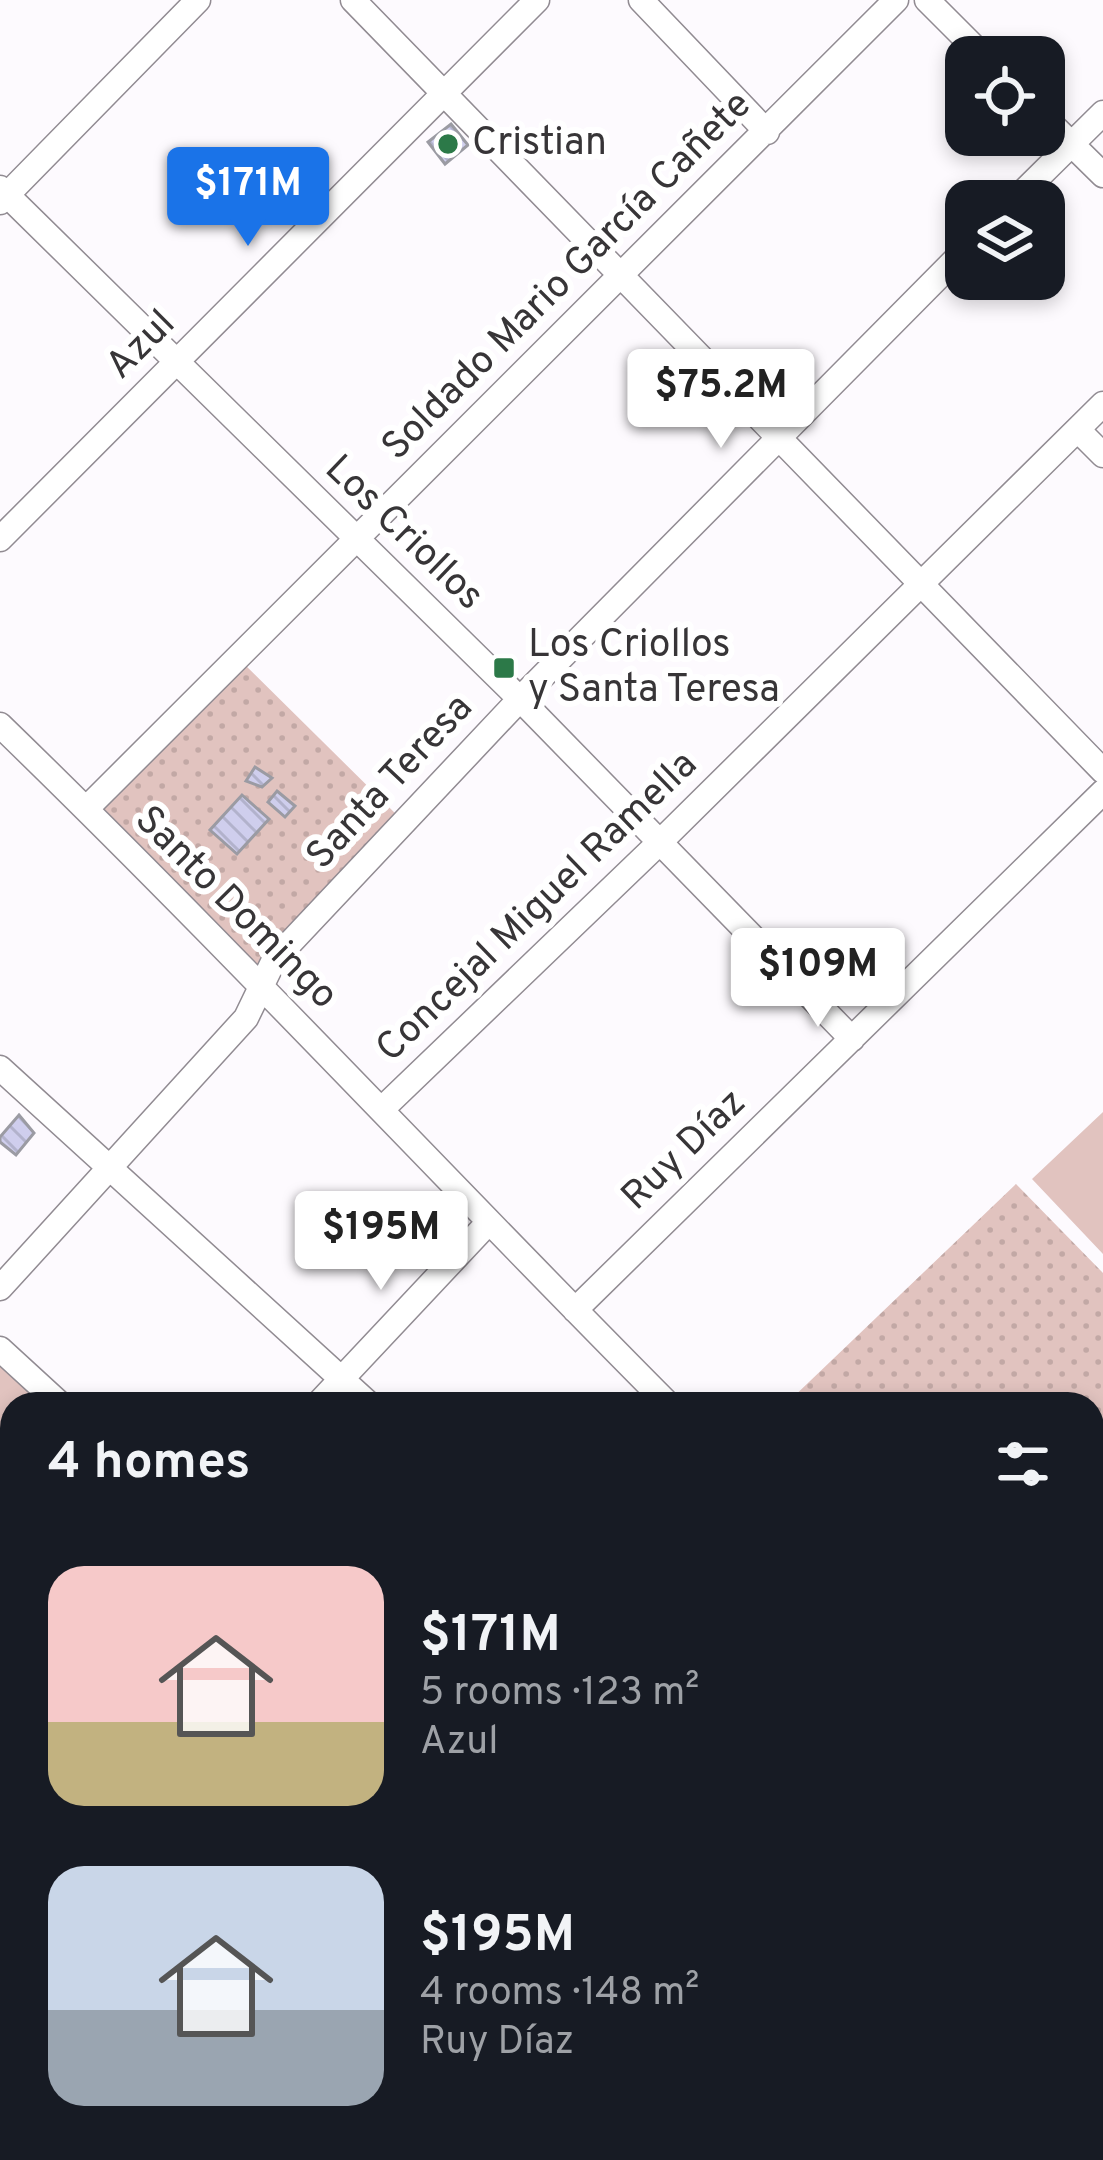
<!DOCTYPE html>
<meta charset="utf-8">
<style>
:root{--surface:#171b24;--page:#20242c;--text:#f1f3f6;--muted:#9ea1a6;--accent:#1a73e8}
body{margin:0;font-family:Overpass,sans-serif;background:var(--page);color:var(--text);height:100vh;display:flex;flex-direction:column;font-size:45px;white-space:nowrap}
*{box-sizing:border-box;margin:0}
p{font-size:39px;color:var(--muted)}
.icon{flex:none;width:66px;height:66px;fill:none;stroke:currentColor;stroke-width:2;stroke-linecap:round;stroke-linejoin:round}
.map{position:relative;flex:1;overflow:hidden}
.drawer{position:absolute;left:0px;top:1392px;width:1104px;height:768px;display:flex;flex-direction:column;background:var(--surface);border-radius:36px 36px 0 0;box-shadow:0 6px 18px #0003}
.drawer>*{flex:none}
.fabs{position:absolute;left:945px;top:36px;display:grid;gap:24px}
.fabs a{display:grid;place-items:center;width:120px;height:120px;border-radius:24px;background:var(--surface);box-shadow:0 6px 18px #0003;font-size:60px}
.price{position:absolute;translate:-50% -102px;padding:0 27px;border-radius:12px;background:#fff;color:#222;font-size:39px;line-height:78px;filter:drop-shadow(0 3px 6px #0008)}
.price::after{content:'';position:absolute;left:50%;top:72px;width:36px;height:27px;margin-left:-18px;background:inherit;clip-path:polygon(0 0,100% 0,50% 100%)}
.price.selected{background:var(--accent);color:#fff}
ul{padding:0;list-style:none}
li{display:flex;align-items:center;gap:36px;height:300px;padding:0 48px}
li span{display:grid;place-items:center;flex:none;width:336px;height:240px;border-radius:36px;color:#555}
li>.icon{margin-inline-start:auto}
span .icon{width:144px;height:144px;fill:#fffc;stroke-width:1}
li b{font-size:51px}
h2{display:flex;justify-content:space-between;align-items:center;height:144px;padding:0 48px;font-size:51px}
.map>svg:first-child{display:block}
.grass{fill:url(#grass-dots)}
.green{fill:#e1c3bf}
.building{fill:url(#building-back-hatch);stroke:#9b9ba3;stroke-width:3}
.lines{fill:none;stroke-linecap:round;stroke-linejoin:round}
.minor-casing{stroke:#918b92;stroke-width:27}
.major-casing{stroke:#918b92;stroke-width:33}
.path{stroke:#9a989b;stroke-width:3;stroke-dasharray:6 9;stroke-linecap:butt}
.minor{stroke:#fff;stroke-width:24}
.major{stroke:#fff;stroke-width:30}
.poi-dot{fill:#2c7948;stroke:#fff;stroke-width:4.5}
.labels{text-anchor:middle;dominant-baseline:central;stroke-width:12;stroke-linejoin:round;paint-order:stroke}
.poi-label{font-size:39px;fill:#373537;stroke:#fff;text-anchor:start}
.street-label{font-size:39px;fill:#373537;stroke:#fff}
</style>
<div class="map">
<svg width="1103" height="2160" viewBox="0 0 1103 2160">
<defs>
<pattern id="grass-dots" width="8" height="8" patternUnits="userSpaceOnUse" patternTransform="scale(3)"><rect width="8" height="8" fill="#e1c3bf"/><path d="M2 2h.1M6 6h.1" fill="none" stroke="#c2a8a5" stroke-width="1.8" stroke-linecap="round"/></pattern>
<pattern id="building-back-hatch" width="6" height="6" patternUnits="userSpaceOnUse" patternTransform="scale(3)"><rect width="6" height="6" fill="#cfceed"/><path d="M-1 5l2 2M0 0l6 6M5-1l2 2" fill="none" stroke="#b2b2cc"/></pattern>
</defs>
<rect width="100%" height="100%" fill="#fdfafe"/>
<path class="grass" d="M236,656L404,822L260,983L86,809Z
M1016,1184L1103,1273V1830L1092,1819V1404H786Z"/>
<path class="green" d="M1103,1112V1254L1032,1179Z
M0,1349L60,1404H12V1706L0,1695Z"/>
<path class="building" d="M451,124L468,145L445,164L428,142Z
M255,767L272,778L262,787L246,781Z
M277,791L295,806L285,817L268,802Z
M242,795L269,819L237,854L210,830Z
M19,1115L34,1133L16,1155L0,1142V1137Z"/>
<g class="lines">
<defs>
<path id="minor" d="M353,0L1103,771
M641,0L767,132
M927,0L984,57
M1044,117L1103,175
M0,188L520,699L852,1039
M1014,201L1103,113
M0,202L198,0
M1078,430L1103,455
M0,539L537,0
M0,725C228,946 444,1179 668,1404
M86,809L896,0
M0,1068L369,1404
M381,1110L660,842L1103,404
M0,1288L246,1018L274,960L520,699L966,249
M575,1310L1103,792
M0,1349L60,1404
M318,1404L488,1223
M0,1695L12,1706
M0,1757L12,1744
M1092,1835L1103,1846
M0,2050L12,2061
M106,2148L119,2160
M494,2148L508,2160
M977,2148L989,2160
M140,2160L151,2148
M359,2160L360,2148"/>
<path id="major" d="M1092,1872L1103,1860
M832,2160L843,2148"/>
</defs>
<use href="#minor" class="minor-casing"/>
<use href="#major" class="major-casing"/>
<path class="path" d="M12,1448L7,1456L12,1467
M0,1456H12
M0,1475H12
M0,1513L12,1524
M0,1517L12,1504
M0,1556H12
M8,1557L12,1584
M0,1573L12,1566
M0,1579L10,1580
M0,1587L12,1592
M0,1615L12,1614
M0,1620L6,1672L12,1671"/>
<use href="#minor" class="minor"/>
<use href="#major" class="major"/>
</g>
<g class="poi-dot">
<circle cx="448" cy="144" r="12"/>
<rect x="492" y="656" width="24" height="24" rx="6"/>
</g>
<g class="labels">
<g class="poi-label">
<text x="472" y="144">Cristian</text>
<text x="528" y="646">Los Criollos<tspan x="528" dy="45">y Santa Teresa</tspan></text>
</g>
<g class="street-label">
<text transform="translate(568 277) rotate(-45)">Soldado Mario García Cañete</text>
<text transform="translate(142 346) rotate(-45)">Azul</text>
<text transform="translate(403 534) rotate(44)">Los Criollos</text>
<text transform="translate(391 783) rotate(-47)">Santa Teresa</text>
<text transform="translate(538 908) rotate(-44)">Concejal Miguel Ramella</text>
<text transform="translate(235 909) rotate(45)">Santo Domingo</text>
<text transform="translate(685 1151) rotate(-44)">Ruy Díaz</text>
</g>
</g>
</svg>
<div class="fabs">
<a><svg class="icon" aria-label="locate" viewBox="0 0 24 24"><circle cx="12" cy="12" r="6"/><path d="M12 2v4M12 18v4M2 12h4M18 12h4"/></svg></a>
<a><svg class="icon" aria-label="layers" viewBox="0 0 24 24"><path d="M12 4l9 5-9 5-9-5zM3 14l9 5 9-5"/></svg></a>
</div>
<b class="price selected" style="left:248px;top:249px">$171M</b>
<b class="price" style="left:721px;top:451px">$75.2M</b>
<b class="price" style="left:818px;top:1030px">$109M</b>
<b class="price" style="left:381px;top:1293px">$195M</b>
<section class="drawer">
<h2>4 homes<svg class="icon" aria-label="filters" viewBox="0 0 24 24"><path d="M4 7h16M4 17h16"/><circle cx="9" cy="7" r="2"/><circle cx="15" cy="17" r="2"/></svg></h2>
<ul>
<li><span style="background:linear-gradient(#f6c9c9 65%,#c2b280 0)"><svg class="icon" aria-label="home" viewBox="0 0 24 24"><path d="M3 11l9-7 9 7M6 9v11h12V9"/></svg></span><div><b>$171M</b><p>5 rooms · 123 m²</p><p>Azul</p></div></li>
<li><span style="background:linear-gradient(#c9d6e8 60%,#9aa5b1 0)"><svg class="icon" aria-label="home" viewBox="0 0 24 24"><path d="M3 11l9-7 9 7M6 9v11h12V9"/></svg></span><div><b>$195M</b><p>4 rooms · 148 m²</p><p>Ruy Díaz</p></div></li>
</ul>
</section>
</div>
